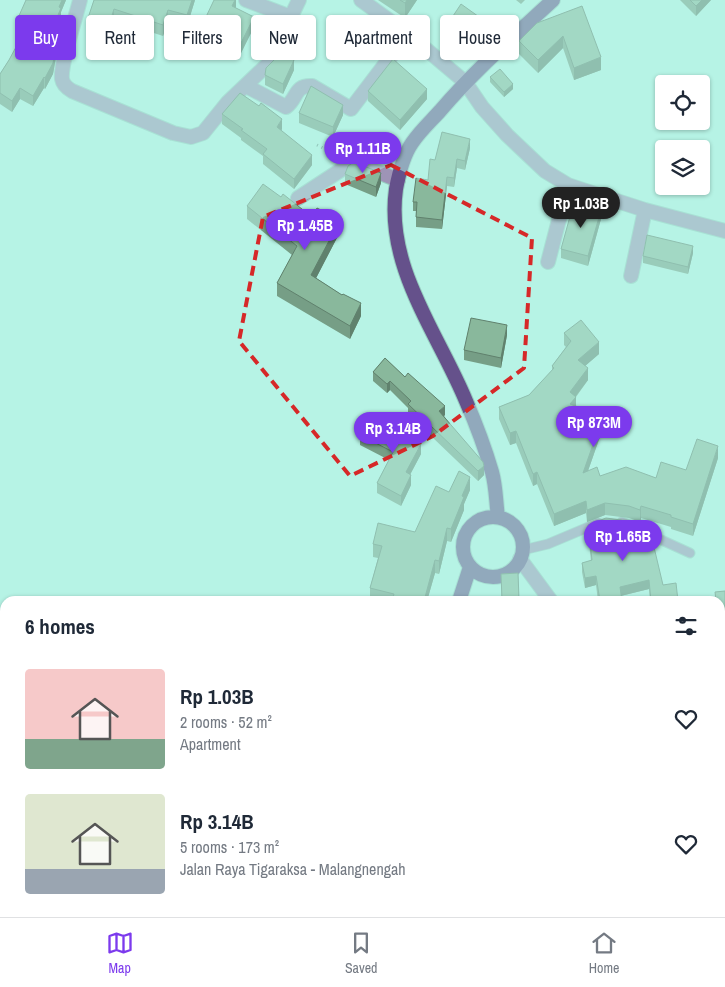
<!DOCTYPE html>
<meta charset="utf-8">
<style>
:root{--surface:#fff;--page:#f6f6f7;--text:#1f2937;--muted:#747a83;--line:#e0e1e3;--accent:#7c3aed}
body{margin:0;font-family:"Archivo Narrow",sans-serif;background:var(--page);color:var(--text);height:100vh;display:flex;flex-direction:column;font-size:19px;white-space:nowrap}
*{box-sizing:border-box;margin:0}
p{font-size:16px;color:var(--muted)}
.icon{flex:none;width:28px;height:28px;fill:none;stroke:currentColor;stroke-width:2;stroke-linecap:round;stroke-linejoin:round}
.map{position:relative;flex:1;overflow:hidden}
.details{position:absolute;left:0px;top:596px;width:725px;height:321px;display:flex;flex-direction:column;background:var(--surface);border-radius:15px 15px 0 0;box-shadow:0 1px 4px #0004}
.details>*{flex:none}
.guide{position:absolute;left:15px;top:15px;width:695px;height:45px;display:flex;gap:10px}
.fabs{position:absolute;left:655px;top:75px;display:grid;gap:10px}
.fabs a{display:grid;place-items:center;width:55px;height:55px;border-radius:5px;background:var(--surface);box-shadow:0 1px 4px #0004;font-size:25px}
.price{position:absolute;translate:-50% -42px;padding:0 11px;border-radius:18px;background:var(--accent);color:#fff;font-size:16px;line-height:32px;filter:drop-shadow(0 1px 2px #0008)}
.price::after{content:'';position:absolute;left:50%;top:30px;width:15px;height:11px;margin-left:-8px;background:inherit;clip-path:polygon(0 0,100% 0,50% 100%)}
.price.current{background:#222;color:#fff}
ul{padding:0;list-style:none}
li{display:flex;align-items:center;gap:15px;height:125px;padding:0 25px}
li span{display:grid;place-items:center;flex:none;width:140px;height:100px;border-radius:5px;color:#555}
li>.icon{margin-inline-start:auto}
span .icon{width:60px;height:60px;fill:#fffc;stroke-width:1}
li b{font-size:21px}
h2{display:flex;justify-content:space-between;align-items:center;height:60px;padding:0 25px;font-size:21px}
.pill{padding:0 18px;border-radius:5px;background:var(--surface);box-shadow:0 1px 4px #0004;font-size:18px;line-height:45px}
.pill.current{background:var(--accent);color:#fff}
.menu{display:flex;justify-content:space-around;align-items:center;height:70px;border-top:1px solid var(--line);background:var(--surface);font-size:14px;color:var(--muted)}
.menu a{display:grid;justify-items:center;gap:2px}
.menu .current{color:var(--accent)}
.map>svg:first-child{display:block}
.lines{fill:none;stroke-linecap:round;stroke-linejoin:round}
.service-casing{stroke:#97cdc0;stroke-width:11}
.minor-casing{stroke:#97cdc0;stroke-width:16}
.tertiary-casing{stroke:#97cdc0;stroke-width:16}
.primary-casing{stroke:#97cdc0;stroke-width:16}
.path{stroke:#618c83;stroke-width:3;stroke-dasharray:1 4;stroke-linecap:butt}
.service{stroke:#9e94b6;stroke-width:9}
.minor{stroke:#9e94b6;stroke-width:14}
.tertiary{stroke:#9e94b6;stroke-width:14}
.primary{stroke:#65518b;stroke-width:14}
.wall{fill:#769e86}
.shaded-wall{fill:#60816d}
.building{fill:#89b89c;stroke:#60816d}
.marked{fill:none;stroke:#d62828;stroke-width:4;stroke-dasharray:10 6;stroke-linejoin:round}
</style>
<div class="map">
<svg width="725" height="917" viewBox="0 0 725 917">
<rect width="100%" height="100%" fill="#b7f3e5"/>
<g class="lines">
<defs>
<path id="service" d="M622,522L690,553
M523,550L548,544L598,523
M45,917L46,912"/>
<path id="minor" d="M80,0C76,17 60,64 62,79C63,85 67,88 72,91L173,133L191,137L203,133L228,102L268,64L299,0
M246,0L291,17
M361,0L408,34L465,82L482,107L507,135L545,171L568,185L583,190L645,210L725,231
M246,86L286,107C298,98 294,85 312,86L351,109L408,34
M298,198L353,162L398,180
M548,262L568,185
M631,276L645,210
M720,723L725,725
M411,917V912"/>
<path id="tertiary" d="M520,559L551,601
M720,852L725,860"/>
<path id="primary" d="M463 547a30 30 0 1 1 60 0a30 30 0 1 1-60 0Z
M498,517C496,502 496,486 492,472C485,448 476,424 466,401C438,333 385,267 396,189C399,173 403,156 412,143C420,131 431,121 440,111C474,71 514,36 553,0
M459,601L470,567
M0,753L5,754"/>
</defs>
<use href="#service" class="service-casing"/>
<use href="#minor" class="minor-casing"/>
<use href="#tertiary" class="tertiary-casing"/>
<use href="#primary" class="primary-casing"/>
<path class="path" d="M317,145L339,156"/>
<use href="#service" class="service"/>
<use href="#minor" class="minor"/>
<use href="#tertiary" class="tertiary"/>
<use href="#primary" class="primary"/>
</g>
<path class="wall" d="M26,0H66L61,12V18L51,43L56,57L53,74L45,89L44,88L33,106L20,99L12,112L0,104V74L9,60L24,32L18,29V18Z
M94,0H195L187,26L168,21L163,36L114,20L109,36L88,29V18Z
M236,0V8L254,27L238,59L218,49V39L220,36L205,28V19Z
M378,0H417L405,18Z
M516,0H525L521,4Z
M680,0H711L696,16Z
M582,6L601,70L574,80L563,48L538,73L519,54V41Z
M449,22L482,29L469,47L449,32Z
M274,60L294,70L283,94L265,85V75Z
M490,77L513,89L504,97L490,82Z
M368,91L427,99L400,130L368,101Z
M299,113L343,115L333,137L299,123Z
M222,114L282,129L281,131L312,165L294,189L263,164V156L241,140V138L222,124Z
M470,148L465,170L457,168L454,187L447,186L442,229L416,227V211H413V202L428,180Z
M345,174L381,183L376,197L345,184Z
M281,197L312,217L340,232L316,278L342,295L361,316L350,339L277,296V283L292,255L247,219V206Z
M601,219L588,266L561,258V249Z
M693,253L688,274L643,263V256Z
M564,333L599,354L585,366L588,380L576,397V406L603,428L588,471L600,476L656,478L686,470L718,458L693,536L671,529V527L641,518L640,522L629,518L605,515L587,522L586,513L554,526L537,484L533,486L516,443L510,445L499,419V407L529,395L552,371V366L566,347L564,345Z
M507,335L501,368L464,360V350Z
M385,358L445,415L444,416L484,475L478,481L408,414V408L390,390L387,393L373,381V372Z
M360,435L421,454L410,475L411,485L401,506L377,493V483L389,460L360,445Z
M470,490L464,504V510L451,542L447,541L439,574L435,573L427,601H370V588L378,558L373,557V544L415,532L449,492Z
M588,525L637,546L663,585L678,601H650L649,589L621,596L622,601H598L596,585L585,588L582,572V563L591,561L588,534Z
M518,573L519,601H502L501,574Z
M725,591V642L720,643V601H715V592Z
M0,707L5,708V743L0,742Z
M656,912H707L686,917H682L681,914Z"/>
<path class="shaded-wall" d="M62,0H66L61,12V18L47,52V41Z
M192,0H195L187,26V15Z
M235,0H236V8L232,6Z
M407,0H417L405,18V3Z
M702,0H711L696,16V6Z
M114,9V20L109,36V25Z
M168,10V21L163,36V25Z
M254,17V27L238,59V49Z
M482,19V29L469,47V37Z
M563,36V48L538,73V60Z
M56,46V57L53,74L45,89V78Z
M601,57V70L574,80V68Z
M294,60V70L283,94V84Z
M44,77V88L33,106V96Z
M513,84V89L504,97V92Z
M20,88V99L12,112V101Z
M427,89V99L400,130V120Z
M343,105V115L333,137V127Z
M282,119V129L277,137V127Z
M470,139V148L465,170V161Z
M312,155V165L294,189V179Z
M457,159V168L454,187V178Z
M381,173V183L376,197V187Z
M447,177V186L442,229V220Z
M601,210V219L588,266V256Z
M340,220V232L311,288V275Z
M693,246V253L688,274V267Z
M361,303V316L350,339V326Z
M507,325V335L501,368V358Z
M599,342V354L578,372V360Z
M588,368V380L572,401L576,397V409L570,404V392Z
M390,381V390L387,393V384Z
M445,406V415L439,420V411Z
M603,416V428L583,485V473Z
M516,431V443L510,445V433Z
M421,444V454L406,482V472Z
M718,446V458L693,536V524Z
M484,466V475L478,481V471Z
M537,472V484L533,486V474Z
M411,475V485L401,506V496Z
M470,477V490L464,504V510L451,542V529L462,496Z
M586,501V513L554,526V514Z
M605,503V515L587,522V510Z
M641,506V518L640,522V510Z
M447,528V541L439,574V561Z
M435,560V573L427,601H424Z
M596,576V585L585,588V578Z
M649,580V589L620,596V587Z
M682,912H707V913L686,917H682Z"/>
<path class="building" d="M26,0H62L59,7L61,8L47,41L56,46L53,63L45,78L44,77L33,96L20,88L12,101L0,93V74L9,60L29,23L18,18Z
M94,0H192L187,15L168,10L163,25L114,9L109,25L88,18Z
M214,0H235L232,6L254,17L238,49L218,39L224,28L205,19Z
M400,0H407L405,3Z
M690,0H702L696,6Z
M461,4L482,19L469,37L449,22Z
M582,6L601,57L574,68L563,36L538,60L519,41L537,23Z
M278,53L294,60L283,84L265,75L266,68L274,60Z
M393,59L427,89L400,120L368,91Z
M500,69L513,84L504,92L490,77Z
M311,86L343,105L333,127L299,113Z
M240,93L259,106L261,103L282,119L277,127L312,155L294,179L263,154L267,149L241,130L243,129L222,114Z
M442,132L470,139L465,161L457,159L454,178L447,177L442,220L416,217L417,202H413L416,178L428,180L430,159L435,160Z
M354,162L381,173L376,187L345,174L348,166Z
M263,184L281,197L283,194L312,217L317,208L340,220L311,275L342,295L343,294L361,303L350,326L277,283L297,246L247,206Z
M574,202L601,210L588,256L561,249Z
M647,235L693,246L688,267L643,256Z
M471,318L507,325L501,358L464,350Z
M581,320L599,342L578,360L588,368L570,392L576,397L570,404L603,416L583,473L597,467L600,476L626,467L656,478L661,462L686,470L697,439L718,446L693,524L671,517V515L641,506L640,510L629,506L605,503L587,510L586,501L554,514L537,472L533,474L516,431L510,433L499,407L529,395L554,368L552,366L571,341L564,333Z
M385,358L405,377L408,373L445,406L439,411L483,462L484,466L478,471L408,404L411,401L390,381L387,384L373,372Z
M369,416L421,444L406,472L411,475L401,496L377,483L393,452L360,435Z
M459,471L470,477L462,496L464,497L451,529L447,528L439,561L435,560L424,601H419L411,599L410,601H392L394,594L370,588L382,546L373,544L378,523L415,532L436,486L449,492Z
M606,518L621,520L633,525L637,546L653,543L663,585L676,583L678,601H651L649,580L620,587L622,601H600L596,576L585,578L582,563L592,560L588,525Z
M518,573L519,599L502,600L501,574Z
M725,591V633H720V601H716L715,592Z
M0,707L5,708V730L0,729L1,722H0Z"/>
<path d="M0 0H725V917H0ZM391,165L532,238L524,368L433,436L350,476L239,341L263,217Z" fill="#b7f3e5" fill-opacity=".55" fill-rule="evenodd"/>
<path class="marked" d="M391,165L532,238L524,368L433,436L350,476L239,341L263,217Z"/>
</svg>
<div class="fabs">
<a><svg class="icon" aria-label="locate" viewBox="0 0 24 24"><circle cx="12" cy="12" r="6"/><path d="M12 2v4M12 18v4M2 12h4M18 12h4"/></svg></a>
<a><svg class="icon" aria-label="layers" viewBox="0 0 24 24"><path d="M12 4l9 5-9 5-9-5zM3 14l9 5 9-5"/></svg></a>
</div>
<b class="price" style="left:363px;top:174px">Rp 1.11B</b>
<b class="price current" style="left:581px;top:229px">Rp 1.03B</b>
<b class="price" style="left:305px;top:251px">Rp 1.45B</b>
<b class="price" style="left:594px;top:448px">Rp 873M</b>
<b class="price" style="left:393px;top:454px">Rp 3.14B</b>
<b class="price" style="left:623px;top:562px">Rp 1.65B</b>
<div class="guide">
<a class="pill current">Buy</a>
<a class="pill">Rent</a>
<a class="pill">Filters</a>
<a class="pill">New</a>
<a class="pill">Apartment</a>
<a class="pill">House</a>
</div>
<section class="details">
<h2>6 homes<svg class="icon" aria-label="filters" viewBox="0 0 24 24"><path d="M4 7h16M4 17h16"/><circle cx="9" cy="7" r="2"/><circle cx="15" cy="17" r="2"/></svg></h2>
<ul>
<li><span style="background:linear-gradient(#f6c9c9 70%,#7fa58c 0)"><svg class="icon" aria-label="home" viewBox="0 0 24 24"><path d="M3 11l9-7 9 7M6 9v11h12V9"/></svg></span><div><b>Rp 1.03B</b><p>2 rooms · 52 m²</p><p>Apartment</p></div><svg class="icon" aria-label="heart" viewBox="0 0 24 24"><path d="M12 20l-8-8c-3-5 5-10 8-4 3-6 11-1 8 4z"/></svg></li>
<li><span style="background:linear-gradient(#dfe7d0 75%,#9aa5b1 0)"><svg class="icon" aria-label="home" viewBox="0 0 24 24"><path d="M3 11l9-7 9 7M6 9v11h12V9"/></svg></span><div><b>Rp 3.14B</b><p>5 rooms · 173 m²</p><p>Jalan Raya Tigaraksa - Malangnengah</p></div><svg class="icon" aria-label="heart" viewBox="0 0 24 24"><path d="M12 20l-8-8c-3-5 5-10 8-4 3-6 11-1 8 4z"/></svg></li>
</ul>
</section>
</div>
<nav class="menu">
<a class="current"><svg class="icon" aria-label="map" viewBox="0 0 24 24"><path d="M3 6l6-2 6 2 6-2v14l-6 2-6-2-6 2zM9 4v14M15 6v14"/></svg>Map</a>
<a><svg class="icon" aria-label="saved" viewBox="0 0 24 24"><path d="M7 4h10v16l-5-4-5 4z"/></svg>Saved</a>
<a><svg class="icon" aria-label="home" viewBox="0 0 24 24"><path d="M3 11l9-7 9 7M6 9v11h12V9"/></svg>Home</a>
</nav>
